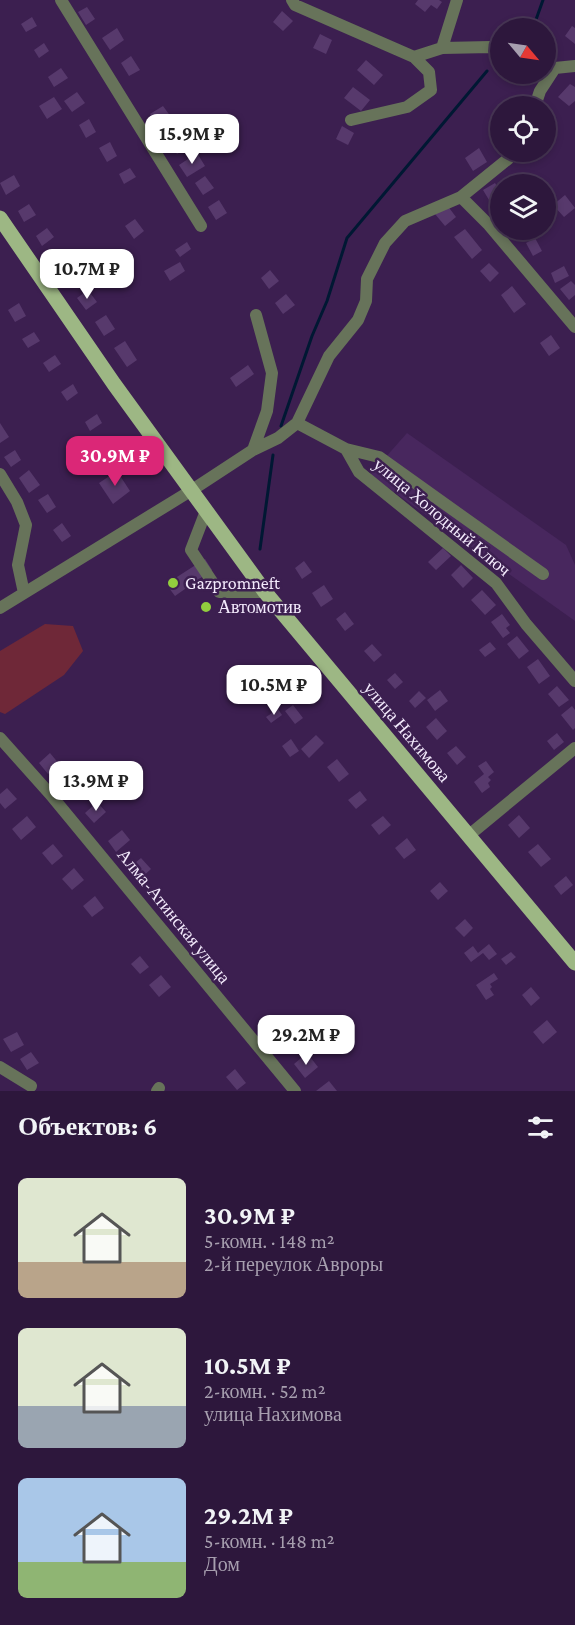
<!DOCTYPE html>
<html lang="ru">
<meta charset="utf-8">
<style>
:root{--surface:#2d173c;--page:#392447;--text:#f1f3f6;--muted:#a79faf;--line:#483656;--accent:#db2777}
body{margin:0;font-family:"Crimson Pro",serif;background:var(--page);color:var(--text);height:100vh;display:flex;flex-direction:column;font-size:22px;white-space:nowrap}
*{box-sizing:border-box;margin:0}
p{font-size:20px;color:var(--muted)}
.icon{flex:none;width:33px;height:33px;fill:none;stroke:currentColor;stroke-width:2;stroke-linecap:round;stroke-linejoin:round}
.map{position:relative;height:1091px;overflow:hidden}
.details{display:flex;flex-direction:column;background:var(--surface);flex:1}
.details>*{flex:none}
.needle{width:39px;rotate:119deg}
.tools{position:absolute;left:490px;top:18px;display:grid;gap:12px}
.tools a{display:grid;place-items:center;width:66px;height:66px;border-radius:50%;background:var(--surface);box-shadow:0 3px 9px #0003,0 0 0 2px var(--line);font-size:30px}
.price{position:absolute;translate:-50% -51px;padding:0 14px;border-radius:12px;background:#fff;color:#222;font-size:20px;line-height:39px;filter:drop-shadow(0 2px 3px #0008)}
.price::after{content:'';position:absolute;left:50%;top:36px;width:18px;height:14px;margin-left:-9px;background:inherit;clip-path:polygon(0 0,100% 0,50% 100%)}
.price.active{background:var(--accent);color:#fff}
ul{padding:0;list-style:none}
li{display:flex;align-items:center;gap:18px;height:150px;padding:0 18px}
li span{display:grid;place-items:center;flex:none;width:168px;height:120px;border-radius:9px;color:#555}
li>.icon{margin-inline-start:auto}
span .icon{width:72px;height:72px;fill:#fffc;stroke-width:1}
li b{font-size:26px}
h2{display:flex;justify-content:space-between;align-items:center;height:72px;padding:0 18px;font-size:26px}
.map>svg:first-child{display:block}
.built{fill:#48275e}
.green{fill:#6f2838}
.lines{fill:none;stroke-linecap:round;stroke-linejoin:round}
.stream{stroke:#001833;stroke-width:3}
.building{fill:#57396c}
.minor{stroke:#67735a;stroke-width:12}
.major{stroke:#9db784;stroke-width:15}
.poi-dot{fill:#92cd3e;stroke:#3c1f50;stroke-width:2}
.labels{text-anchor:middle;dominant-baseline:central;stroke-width:5;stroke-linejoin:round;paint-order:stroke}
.street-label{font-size:18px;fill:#f3eafc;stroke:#3c1f50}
.poi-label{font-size:18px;fill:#f3eafc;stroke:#3c1f50;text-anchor:start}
</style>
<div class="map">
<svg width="575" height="1091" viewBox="0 0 575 1091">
<rect width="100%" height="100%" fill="#3c1f50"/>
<path class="built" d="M407,433L566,545L575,565V621L370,475Z"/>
<path class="green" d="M45,624L73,626L83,651L64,675L5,714L0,712V651Z"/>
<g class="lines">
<path class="stream" d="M533,28L543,0
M281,426L312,336L327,301L347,238L487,71
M260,549L273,455"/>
</g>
<path class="building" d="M418,0H439L442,2L437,9L431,5L425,12L415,4Z
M87,7L95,19L86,25L78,12Z
M282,11L293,21L283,31L273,22Z
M32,17L37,26L26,32L21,24Z
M572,26L575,28V44L565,36Z
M117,28L124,40L110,50L102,38Z
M320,34L332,40L326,54L313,48Z
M44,43L49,51L39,58L34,50Z
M131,56L140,70L129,76L121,63Z
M366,60L383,75L374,85L357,70Z
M61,68L68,78L54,87L48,77Z
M570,84L575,87V101L569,106L558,97Z
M353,87L370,100L361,111L344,98Z
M77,92L85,103L72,112L64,101Z
M54,97L62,109L47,119L39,106Z
M163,106L171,117L157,126L150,114Z
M89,119L96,132L86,138L79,125Z
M342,126L354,133L348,145L336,139Z
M181,133L190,146L177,154L168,141Z
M110,142L117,156L107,162L99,148Z
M479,148L487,162L473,171L465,158Z
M197,153L205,166L187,177L179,165Z
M130,168L136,177L124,184L119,174Z
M14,175L20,186L6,195L0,183Z
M205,176L214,188L203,195L195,183Z
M495,183L501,193V200L492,205L483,190Z
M565,195L575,208L564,217L553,205Z
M219,200L227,213L216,220L208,207Z
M29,204L36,215L24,222L18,211Z
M447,205L456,217L445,226L435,214Z
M135,219L144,231L134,239L125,226Z
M47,228L54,237L42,246L36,236Z
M465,229L482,250L472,259L454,237Z
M535,238L542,251L533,256L526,243Z
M187,242L191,249L180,257L175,250Z
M180,262L185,271L170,281L164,271Z
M489,263L499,273L490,282L480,271Z
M73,265L81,276L69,285L61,274Z
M564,266L569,276L555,283L551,273Z
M270,270L279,281L269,289L261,278Z
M571,281L575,285V295L569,300L560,289Z
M512,286L526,304L514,313L501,295Z
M88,290L97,302L86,310L77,298Z
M286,294L295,305L283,314L275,303Z
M19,303L26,316L15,322L8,310Z
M106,315L115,329L104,336L95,322Z
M34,332L40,341L28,348L22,339Z
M551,335L560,348L549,356L540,343Z
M125,341L137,360L127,367L114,348Z
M55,355L61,364L49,372L43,363Z
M248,365L254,374L236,387L230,378Z
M73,384L78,393L67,401L61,392Z
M97,414L102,423L90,431L85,422Z
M0,423L9,437L0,443Z
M112,439L120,451L113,456L115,460L104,466L94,449Z
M15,450L21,460L11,467L4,457Z
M29,470L40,485L29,493L19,478Z
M117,471L130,491L113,504L99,483Z
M48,494L56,507L47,513L38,500Z
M62,523L71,536L62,542L53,530Z
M443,548L451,556L436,570L428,562Z
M205,559L212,570L175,596L166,584Z
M304,561L312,572L302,579L295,568Z
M461,565L473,578L463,588L451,575Z
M324,585L333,599L321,607L312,593Z
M482,590L496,605L485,615L471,600Z
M345,612L354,624L345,631L336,619Z
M502,614L510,625L506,628L510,633L503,638L491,622Z
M517,636L529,651L519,659L507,644Z
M490,642L496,649L485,657L479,650Z
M372,644L382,655L374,662L364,651Z
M538,659L550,676L539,684L527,667Z
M395,673L403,682L395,689L387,680Z
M269,680L278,690L266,701L257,691Z
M557,686L569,700L559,707L548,694Z
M440,690L448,701L435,711L427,700Z
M419,691L426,698L415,708L409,701Z
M293,705L303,718L295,724L285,711Z
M572,706L575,710V728L573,730L561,715Z
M278,709L282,715L271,723L266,717Z
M436,718L447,731L437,740L426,727Z
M557,733L564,742L554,750L547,741Z
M316,735L324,743L309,758L301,749Z
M291,739L299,751L290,757L282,746Z
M456,746L466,757L457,765L447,753Z
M50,753L60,765L48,774L39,763Z
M337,759L349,774L339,782L327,767Z
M486,761L494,772L488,777L491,780L488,783L490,787L482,793L474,782L484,774L478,766Z
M74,775L86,788L74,800L62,787Z
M7,788L17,799L5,809L0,803V794Z
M360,791L367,800L356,809L348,800Z
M97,802L106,812L94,823L85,813Z
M519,815L530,828L519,838L508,825Z
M27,816L36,827L21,840L12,829Z
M383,816L391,825L379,835L371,825Z
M122,830L130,840L116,852L108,841Z
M407,838L416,850L404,859L395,848Z
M53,844L63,856L52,865L42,853Z
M538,844L551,859L541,867L528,852Z
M141,858L151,869L140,879L130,867Z
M74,868L84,880L72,890L62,879Z
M566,876L573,885L561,895L554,886Z
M440,882L448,891L438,900L430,891Z
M95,896L104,908L92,917L83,906Z
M465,919L473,928L464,937L455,928Z
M489,944L497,954L489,960L483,953L471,962L464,953L473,946L478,953Z
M511,952L516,957L506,965L501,959Z
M140,956L149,967L140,974L131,964Z
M494,973L498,979L490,984L492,987L490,989L494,995L486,1000L476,985Z
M161,975L171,987L159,997L149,985Z
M531,987L540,998L531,1006L522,995Z
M291,1018L297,1025L290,1031L296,1039L291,1044L286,1039L278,1045L270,1035Z
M547,1020L557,1032L543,1044L533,1032Z
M17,1032L24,1045L11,1052L3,1039Z
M31,1052L39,1063L27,1070L20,1059Z
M307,1053L318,1067L305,1078L294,1064Z
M235,1069L246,1083L237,1090L226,1077Z
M329,1081L337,1091H316Z"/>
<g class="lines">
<path class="minor" d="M61,0L201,226
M292,0L295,5L414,57L442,48L491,47L501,50
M442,48L457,0
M535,106L540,91L555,68L575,66
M351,120L407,107L431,90L429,72L414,57
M461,197L488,224L575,327
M297,423L346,449L359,472L496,583L526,624L575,681
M346,449L379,457L543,574
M253,450L267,411L272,373L256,315
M0,474L17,502L26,525L18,565L24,593
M206,511L191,550L219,592H265
M0,608L192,490L253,450L278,438L297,423L329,356L358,320L366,301L367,279L385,243L405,221L461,197L508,159L512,152
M0,738L50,794L295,1091
M468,836L575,748
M0,1067L31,1086
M157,1091L159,1088"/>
<path class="major" d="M0,218L114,384L265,592L575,963"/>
</g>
<g class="poi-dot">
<circle cx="173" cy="583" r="6"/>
<circle cx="206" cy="607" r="6"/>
</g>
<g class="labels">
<g class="street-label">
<text transform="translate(442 517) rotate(40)">улица Холодный Ключ</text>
<text transform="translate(407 732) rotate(50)">улица Нахимова</text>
<text transform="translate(174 916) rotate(51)">Алма-Атинская улица</text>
</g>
<g class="poi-label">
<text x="185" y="583">Gazpromneft</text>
<text x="218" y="607">Автомотив</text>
</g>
</g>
</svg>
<div class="tools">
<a><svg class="needle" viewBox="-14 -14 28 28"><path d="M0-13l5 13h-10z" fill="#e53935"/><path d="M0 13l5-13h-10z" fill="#a79faf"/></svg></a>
<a><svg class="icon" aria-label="locate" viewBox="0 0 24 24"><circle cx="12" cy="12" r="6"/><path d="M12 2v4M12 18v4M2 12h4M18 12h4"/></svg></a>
<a><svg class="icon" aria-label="layers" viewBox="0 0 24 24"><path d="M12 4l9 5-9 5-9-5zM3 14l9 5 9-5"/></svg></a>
</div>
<b class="price" style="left:192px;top:165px">15.9M ₽</b>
<b class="price" style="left:87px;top:300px">10.7M ₽</b>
<b class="price active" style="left:115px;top:487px">30.9M ₽</b>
<b class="price" style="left:274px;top:716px">10.5M ₽</b>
<b class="price" style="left:96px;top:812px">13.9M ₽</b>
<b class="price" style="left:306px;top:1066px">29.2M ₽</b>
</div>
<section class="details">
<h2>Объектов: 6<svg class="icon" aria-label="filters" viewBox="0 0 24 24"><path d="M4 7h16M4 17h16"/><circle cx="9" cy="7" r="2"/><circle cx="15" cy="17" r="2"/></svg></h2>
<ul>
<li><span style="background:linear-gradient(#dfe7d0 70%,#b9a48a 0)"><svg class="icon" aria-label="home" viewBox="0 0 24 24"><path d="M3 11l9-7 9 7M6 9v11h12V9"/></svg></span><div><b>30.9M ₽</b><p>5-комн. · 148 m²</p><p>2-й переулок Авроры</p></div></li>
<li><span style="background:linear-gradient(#dfe7d0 65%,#9aa5b1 0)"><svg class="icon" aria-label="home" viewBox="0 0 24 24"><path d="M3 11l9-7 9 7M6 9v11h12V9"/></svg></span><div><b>10.5M ₽</b><p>2-комн. · 52 m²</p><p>улица Нахимова</p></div></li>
<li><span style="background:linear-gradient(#a9c7e8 70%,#8fb573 0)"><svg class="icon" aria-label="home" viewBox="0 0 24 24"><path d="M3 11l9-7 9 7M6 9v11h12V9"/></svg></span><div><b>29.2M ₽</b><p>5-комн. · 148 m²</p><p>Дом</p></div></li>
</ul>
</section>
